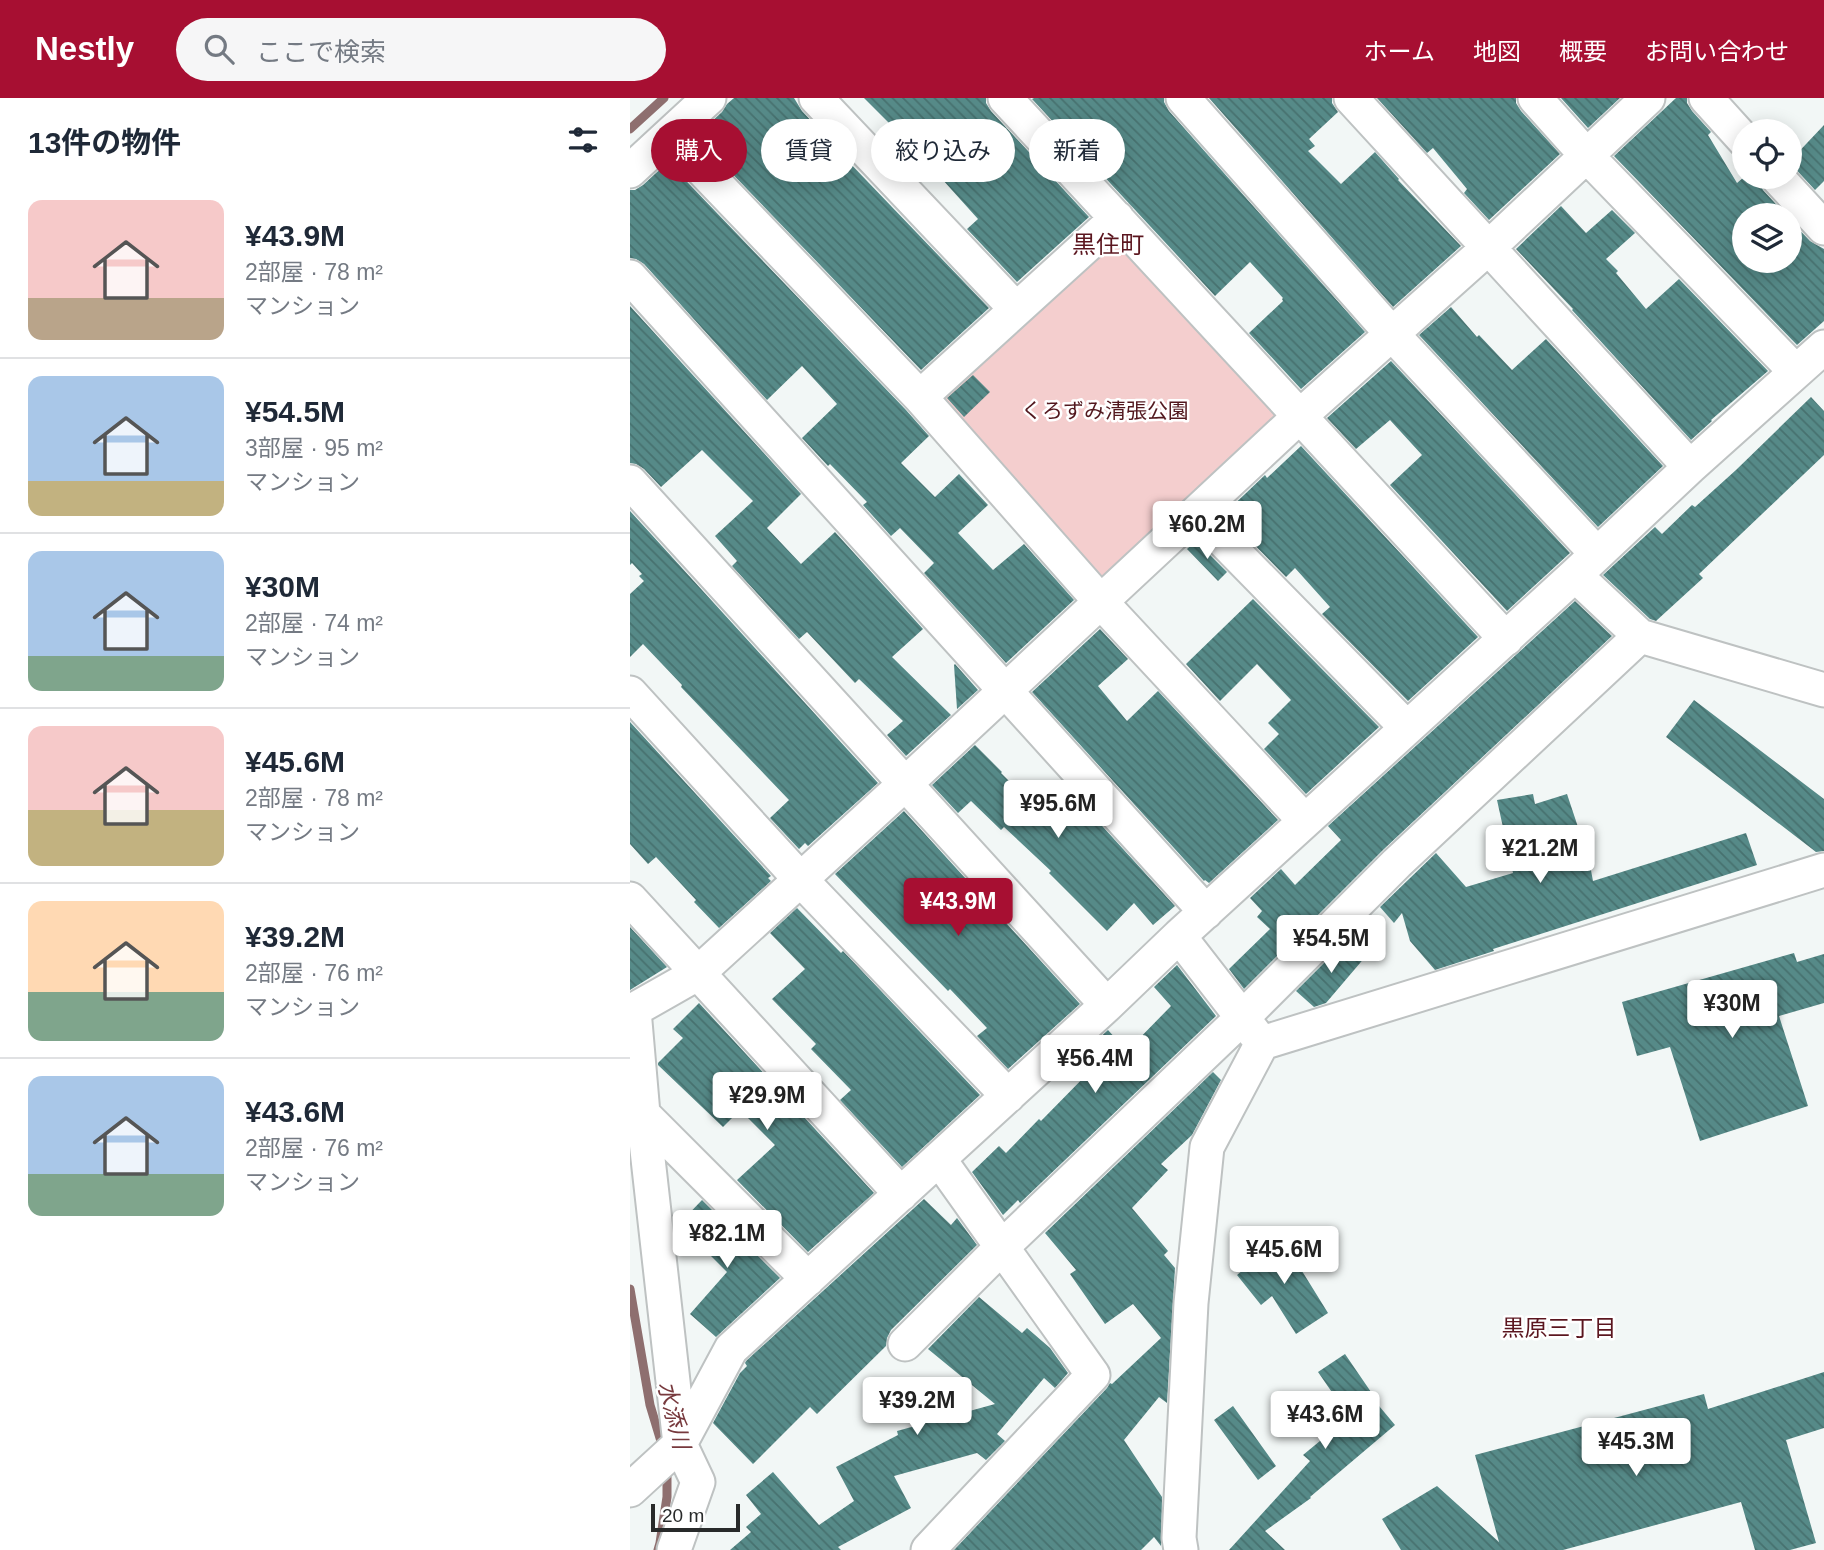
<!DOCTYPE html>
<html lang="ja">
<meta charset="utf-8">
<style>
:root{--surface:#fff;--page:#f6f6f7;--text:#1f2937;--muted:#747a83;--line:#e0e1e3;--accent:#a70f32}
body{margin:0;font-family:Helvetica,"Noto Sans JP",sans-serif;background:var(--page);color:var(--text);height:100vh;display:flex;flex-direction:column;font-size:26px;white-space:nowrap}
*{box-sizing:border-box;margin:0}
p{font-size:23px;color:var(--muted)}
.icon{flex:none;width:38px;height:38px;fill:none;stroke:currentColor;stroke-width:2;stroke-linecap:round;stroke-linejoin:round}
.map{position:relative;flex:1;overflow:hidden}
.drawer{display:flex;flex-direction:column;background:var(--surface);width:630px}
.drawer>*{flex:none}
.guide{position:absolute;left:21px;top:21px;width:665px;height:63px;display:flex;gap:14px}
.buttons{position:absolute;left:1102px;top:21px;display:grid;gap:14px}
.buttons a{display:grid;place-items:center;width:70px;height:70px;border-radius:50%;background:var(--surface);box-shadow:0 4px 18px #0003;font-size:35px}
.scale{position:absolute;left:21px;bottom:18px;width:89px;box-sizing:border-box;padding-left:7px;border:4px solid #282a2a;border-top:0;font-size:19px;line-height:24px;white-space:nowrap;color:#282a2a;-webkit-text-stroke:5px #fff;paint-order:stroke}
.price{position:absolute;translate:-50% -60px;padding:0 16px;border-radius:7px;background:#fff;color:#222;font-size:23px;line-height:46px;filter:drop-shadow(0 2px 4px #0008)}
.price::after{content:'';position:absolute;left:50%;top:42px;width:21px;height:16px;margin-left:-10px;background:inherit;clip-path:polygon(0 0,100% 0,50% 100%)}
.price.on{background:var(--accent);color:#fff}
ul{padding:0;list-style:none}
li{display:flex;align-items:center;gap:21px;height:175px;padding:0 28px}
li+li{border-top:2px solid var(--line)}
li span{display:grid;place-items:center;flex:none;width:196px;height:140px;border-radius:14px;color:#555}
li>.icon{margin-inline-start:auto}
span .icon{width:84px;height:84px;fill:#fffc;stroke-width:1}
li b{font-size:30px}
h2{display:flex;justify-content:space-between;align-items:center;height:84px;padding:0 28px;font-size:30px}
.tag{padding:0 24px;border-radius:32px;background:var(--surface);box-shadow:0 4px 18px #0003;font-size:24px;line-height:63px}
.tag.on{background:var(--accent);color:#fff}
header{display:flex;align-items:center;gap:42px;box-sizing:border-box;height:98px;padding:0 35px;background:var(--accent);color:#fff}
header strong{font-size:33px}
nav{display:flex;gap:38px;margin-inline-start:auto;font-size:24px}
.search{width:490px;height:63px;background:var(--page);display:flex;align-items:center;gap:18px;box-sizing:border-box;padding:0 24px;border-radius:38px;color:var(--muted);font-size:26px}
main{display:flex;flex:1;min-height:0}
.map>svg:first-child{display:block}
.park{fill:#f4cece}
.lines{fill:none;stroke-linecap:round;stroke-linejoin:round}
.stream{stroke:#8e6f6f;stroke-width:9}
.building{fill:url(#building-back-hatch)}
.street-casing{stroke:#bec2c2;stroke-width:37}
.street{stroke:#fff;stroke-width:33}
.labels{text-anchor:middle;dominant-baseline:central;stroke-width:5;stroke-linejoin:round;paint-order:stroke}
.park-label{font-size:21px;fill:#52181e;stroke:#fff}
.neighbourhood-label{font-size:23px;fill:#5b161f;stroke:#fff}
.water-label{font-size:23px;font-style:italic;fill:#77393d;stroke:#fff}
.quarter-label{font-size:24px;fill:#5b161f;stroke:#fff}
</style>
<header>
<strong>Nestly</strong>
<div class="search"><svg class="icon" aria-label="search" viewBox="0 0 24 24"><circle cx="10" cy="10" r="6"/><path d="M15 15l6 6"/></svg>ここで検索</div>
<nav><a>ホーム</a><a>地図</a><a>概要</a><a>お問い合わせ</a></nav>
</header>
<main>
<section class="drawer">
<h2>13件の物件<svg class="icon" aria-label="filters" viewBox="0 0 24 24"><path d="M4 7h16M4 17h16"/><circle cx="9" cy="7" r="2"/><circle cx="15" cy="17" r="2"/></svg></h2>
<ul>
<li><span style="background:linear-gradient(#f6c9c9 70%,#b9a48a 0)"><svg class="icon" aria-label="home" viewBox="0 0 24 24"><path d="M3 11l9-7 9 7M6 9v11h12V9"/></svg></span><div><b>¥43.9M</b><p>2部屋 · 78 m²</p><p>マンション</p></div></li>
<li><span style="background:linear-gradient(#a9c7e8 75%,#c2b280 0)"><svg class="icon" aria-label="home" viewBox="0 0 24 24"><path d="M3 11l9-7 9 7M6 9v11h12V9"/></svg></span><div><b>¥54.5M</b><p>3部屋 · 95 m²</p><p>マンション</p></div></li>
<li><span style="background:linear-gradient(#a9c7e8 75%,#7fa58c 0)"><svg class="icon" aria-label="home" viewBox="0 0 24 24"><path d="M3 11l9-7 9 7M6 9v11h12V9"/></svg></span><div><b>¥30M</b><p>2部屋 · 74 m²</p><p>マンション</p></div></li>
<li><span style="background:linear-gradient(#f6c9c9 60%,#c2b280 0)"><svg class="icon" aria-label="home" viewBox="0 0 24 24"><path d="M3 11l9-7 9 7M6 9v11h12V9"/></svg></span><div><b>¥45.6M</b><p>2部屋 · 78 m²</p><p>マンション</p></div></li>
<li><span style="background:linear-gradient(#ffd9b3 65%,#7fa58c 0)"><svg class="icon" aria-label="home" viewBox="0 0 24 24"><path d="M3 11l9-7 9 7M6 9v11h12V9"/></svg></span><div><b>¥39.2M</b><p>2部屋 · 76 m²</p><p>マンション</p></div></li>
<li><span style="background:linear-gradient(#a9c7e8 70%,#7fa58c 0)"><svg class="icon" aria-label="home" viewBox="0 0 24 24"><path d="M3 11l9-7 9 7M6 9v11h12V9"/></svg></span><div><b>¥43.6M</b><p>2部屋 · 76 m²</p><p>マンション</p></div></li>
</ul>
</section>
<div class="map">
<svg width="1194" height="1452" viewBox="0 0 1194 1452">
<defs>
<pattern id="building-back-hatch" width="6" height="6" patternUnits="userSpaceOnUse" patternTransform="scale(1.75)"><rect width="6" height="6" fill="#568a88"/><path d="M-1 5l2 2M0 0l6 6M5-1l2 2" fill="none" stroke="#47716f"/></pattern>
</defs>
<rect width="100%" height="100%" fill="#f2f7f6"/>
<path class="park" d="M481,138L648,316L472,488L307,293Z"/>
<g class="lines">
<path class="stream" d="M0,31L34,0
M0,1191L20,1307L33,1350
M28,1452L30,1445L37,1399V1371"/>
</g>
<path class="building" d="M104,0H164L172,13L214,57L213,58L359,210L291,272L66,38L92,14L97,6Z
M234,0H356V5L361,13L459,119L387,184L337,131L348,121L285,51Z
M404,0H534V4L539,13L735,234L671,291L619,235L653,203L652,201L653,200L620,164L585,198L402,1Z
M579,0H702V5L708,14L679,41L685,48L678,53L711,86L745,54L769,81L768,82L831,148L763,209Z
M747,0H886V5L891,13L930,56L859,122L834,95L837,91L803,50L797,55Z
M931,0H990L958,30Z
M1046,0H1057V5L1062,13L1081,34L1078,37L1107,85L1114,79H1127L1133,92L1156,117H1115V163H1160V122L1180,143L1194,151V223L1167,247L984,58Z
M1194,27V83L1185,92L1160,65V63Z
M38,64L276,312L299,338L271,365L305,399L329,376L358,407L328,435L363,472L394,446L444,502L376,565L294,475L304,465L270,430L261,438L233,407L237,404L200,366L198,368L172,340L207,306L172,268L137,302L14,166L6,161L0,160V92H5L13,87Z
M931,108L956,135L982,112L1005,135L976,161L988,173L986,175L1016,211L1049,181L1138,273L1081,322L1082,323L1061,342L942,212L943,211L886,151Z
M0,208L171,396L137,430L171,466L205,434L293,531L262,559L321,617L276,658L257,637L273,623L229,581L225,585L177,534L169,541L102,468L107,463L85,438L123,403L72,352L31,389L14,371L6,366L0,365Z
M821,209L847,239L849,237L882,272L916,241L1033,368L968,429L789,237Z
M761,263L940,455L877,513L760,387L792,357L760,322L726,351L697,320Z
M343,277L360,294L334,319L317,300Z
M1181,299L1194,313V357L1069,476L1073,480L1026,523L1020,521L973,477L1025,429L1032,436L1062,407L1065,409L1106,372Z
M671,348L848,539L778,603L692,516L700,509L665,470L656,479L594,416L635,377L637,380Z
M0,413L248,685L178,748L175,745L169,751L140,720L159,702L51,589L52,587L13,546L0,559V496L14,483L9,478L12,476L2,465L0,467Z
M566,443L597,474L588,483L557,451Z
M623,501L749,629L676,696L634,651L649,636L638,625L661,602L627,566L590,603L556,566Z
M945,503L982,538L754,751L614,891L599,871L640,831L627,819L632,813L620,800L651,771L665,787L711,742L698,728Z
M470,531L498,561L468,588L497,623L528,593L648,722L579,785L575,782L574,783L402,594Z
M325,566L348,592L327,611L324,567Z
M1064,602L1194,701V753L1186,754L1036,639Z
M0,624L141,778L138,780L141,783L89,830L64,804L66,802L26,759L18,766L0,746Z
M345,647L372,674L371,675L406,710L433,685L545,808L523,827L504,805L477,833L419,775L421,773L374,729L371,732L341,703L328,715L302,687Z
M903,696L905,706L937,696L959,762L963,783L1116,735L1127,767L863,851L864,853L805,872L780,843L772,815L764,825L750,809L806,755L836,789L883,775L867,702Z
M274,713L450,906L378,971L347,938L357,930L320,891L318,893L205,776Z
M167,810L211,855L213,853L350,997L272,1069L210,1002L221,992L181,951L186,946L142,901L175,871L140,835Z
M0,829L37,869L0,892Z
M717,842L736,858L696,905L684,909L666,893Z
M1164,855L1167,864L1194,856V905L1149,918L1178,1008L1070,1043L1040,949L1007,958L992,904Z
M547,867L586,918L390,1105L388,1102L373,1117L342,1074L369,1048L376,1055L409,1021L411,1023L463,970L451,957L478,932L497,953L541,908L524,889Z
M69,905L244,1095L178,1154L107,1082L145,1047L110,1012L93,1029L28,967V965L53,940L43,931Z
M583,974L591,982L562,1037L531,1066L538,1072L502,1110L538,1153L534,1157L545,1170L537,1305L529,1299L494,1342L532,1399L531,1448L524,1439L511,1452H324L477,1290L480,1285L482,1286L531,1240L503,1206L475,1226L440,1176L446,1172L415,1135Z
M294,1101L321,1127L327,1120L347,1147L261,1232L257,1240L256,1248L187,1316L180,1309L123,1366L83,1325L110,1275L117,1268L115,1265L116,1263Z
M72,1102L150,1180L86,1239L60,1216L97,1174L49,1126Z
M652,1140L676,1170L672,1173L698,1215L666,1236L642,1198L631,1207L607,1177Z
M349,1199L392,1235L397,1230L420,1250L438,1275L425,1290L414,1280L367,1336L375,1343L356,1362L347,1355L264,1378L281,1410L208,1449L211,1452H100L121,1434L116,1429L131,1416L116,1397L143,1374L189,1427L224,1403L206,1369L268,1337L267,1333L365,1306L298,1251Z
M715,1256L741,1294L739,1296L765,1327L680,1399L681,1400L635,1433L655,1452H599L680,1363L673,1357L719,1319L688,1274Z
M1194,1274V1330L1156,1342L1186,1445L1160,1452H1125L1111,1404L933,1452H771L752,1421L807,1388L869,1444L845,1357L1074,1296L1078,1311Z
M603,1308L646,1368L628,1382L584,1322Z"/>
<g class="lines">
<defs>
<path id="street" d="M186,0L386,211
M375,0L876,541
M553,0L762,236L967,456
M721,0L1060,369
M905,0L956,57L1166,274
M1076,0L1115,43
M39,37L290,299
M0,73L79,0
M1147,79L1194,130
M487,120L290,299L471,504L675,723
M0,179L576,814
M0,384L477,907
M566,415L777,630
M945,477L1010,538L1194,592
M0,595L171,782L378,998
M0,801L271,1096
M549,838L625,936
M4,912L13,1016L50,1346L68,1384L44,1452
M0,914L67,876L275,686L670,318L858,150L1018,0
M13,1016L178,1181
M275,1246L372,1149L612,920L767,765L1010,538
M0,1392L50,1346L101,1251L477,907L549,838L945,477L1060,369L1194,249
M298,1452L463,1277L309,1061
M551,1452L549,1440L561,1205L577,1049L632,945L1194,772"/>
</defs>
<use href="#street" class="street-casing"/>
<use href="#street" class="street"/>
</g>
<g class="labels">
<g class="park-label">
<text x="475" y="312">くろずみ清張公園</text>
</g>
<g class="neighbourhood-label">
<text x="929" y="1230">黒原三丁目</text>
</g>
<g class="water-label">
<text transform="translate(44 1317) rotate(76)">水添川</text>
</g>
<g class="quarter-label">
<text x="478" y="146">黒住町</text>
</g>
</g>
</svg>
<div class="buttons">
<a><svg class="icon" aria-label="locate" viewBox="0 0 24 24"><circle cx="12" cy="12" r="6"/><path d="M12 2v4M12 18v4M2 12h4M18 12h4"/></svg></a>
<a><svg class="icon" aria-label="layers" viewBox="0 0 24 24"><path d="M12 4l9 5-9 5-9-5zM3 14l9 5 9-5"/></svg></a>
</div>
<div class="scale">20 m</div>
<b class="price" style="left:577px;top:463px">¥60.2M</b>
<b class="price" style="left:428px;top:742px">¥95.6M</b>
<b class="price" style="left:910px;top:787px">¥21.2M</b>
<b class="price on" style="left:328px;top:840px">¥43.9M</b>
<b class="price" style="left:701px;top:877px">¥54.5M</b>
<b class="price" style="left:1102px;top:942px">¥30M</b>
<b class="price" style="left:465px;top:997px">¥56.4M</b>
<b class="price" style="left:137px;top:1034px">¥29.9M</b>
<b class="price" style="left:97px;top:1172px">¥82.1M</b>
<b class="price" style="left:654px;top:1188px">¥45.6M</b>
<b class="price" style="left:287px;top:1339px">¥39.2M</b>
<b class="price" style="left:695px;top:1353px">¥43.6M</b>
<b class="price" style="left:1006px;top:1380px">¥45.3M</b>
<div class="guide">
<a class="tag on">購入</a>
<a class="tag">賃貸</a>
<a class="tag">絞り込み</a>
<a class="tag">新着</a>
</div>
</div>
</main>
